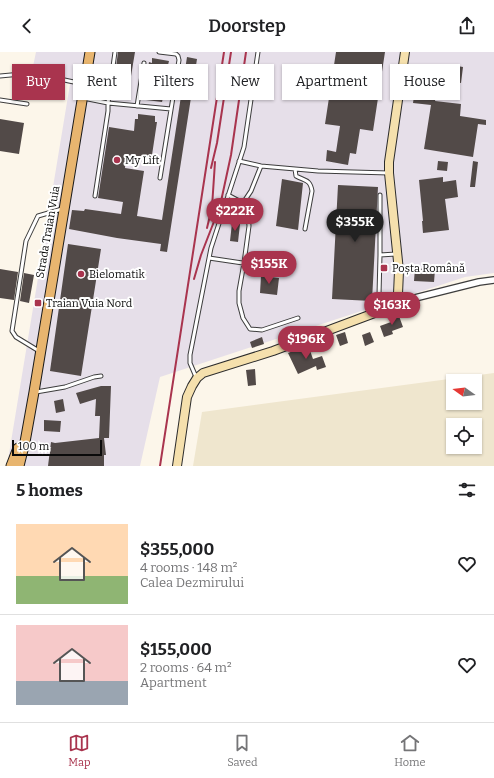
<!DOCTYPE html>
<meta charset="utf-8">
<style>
:root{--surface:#fff;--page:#f2f2f2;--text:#202124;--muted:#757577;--line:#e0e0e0;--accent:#a9344e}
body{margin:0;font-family:Bitter,serif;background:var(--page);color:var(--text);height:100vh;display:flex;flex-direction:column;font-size:15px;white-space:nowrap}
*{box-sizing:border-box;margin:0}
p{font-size:13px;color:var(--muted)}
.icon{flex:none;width:22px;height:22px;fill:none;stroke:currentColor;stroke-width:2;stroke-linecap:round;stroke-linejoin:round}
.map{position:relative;height:414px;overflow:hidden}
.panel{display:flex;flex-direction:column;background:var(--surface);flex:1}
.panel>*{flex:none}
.hud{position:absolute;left:12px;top:12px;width:470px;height:36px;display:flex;gap:8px}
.needle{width:26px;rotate:284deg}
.tools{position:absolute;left:446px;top:322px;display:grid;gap:8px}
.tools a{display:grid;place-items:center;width:36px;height:36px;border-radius:0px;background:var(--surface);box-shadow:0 1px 3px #0004;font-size:20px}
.scale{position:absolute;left:12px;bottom:10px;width:90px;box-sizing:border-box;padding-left:4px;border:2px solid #0a0a0a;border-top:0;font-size:11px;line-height:14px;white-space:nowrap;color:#0a0a0a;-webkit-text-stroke:3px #fff;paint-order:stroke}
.price{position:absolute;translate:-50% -34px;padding:0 9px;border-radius:14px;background:var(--accent);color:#fff;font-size:13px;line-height:26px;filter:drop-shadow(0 1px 2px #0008)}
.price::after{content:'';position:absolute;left:50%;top:24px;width:12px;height:9px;margin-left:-6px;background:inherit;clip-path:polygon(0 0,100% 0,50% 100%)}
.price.selected{background:#222;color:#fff}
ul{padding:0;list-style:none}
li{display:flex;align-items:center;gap:12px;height:100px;padding:0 16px}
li+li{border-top:1px solid var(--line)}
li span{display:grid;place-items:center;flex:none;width:112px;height:80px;border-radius:0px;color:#555}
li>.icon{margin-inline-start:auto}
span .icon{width:48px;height:48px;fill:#fffc;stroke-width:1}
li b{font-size:17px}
h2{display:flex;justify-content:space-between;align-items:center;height:48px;padding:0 16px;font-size:17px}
.pill{padding:0 14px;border-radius:0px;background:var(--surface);box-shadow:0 1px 3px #0004;font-size:14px;line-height:36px}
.pill.selected{background:var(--accent);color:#fff}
header{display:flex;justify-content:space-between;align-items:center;height:52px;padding:0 16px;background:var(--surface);font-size:18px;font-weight:600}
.dock{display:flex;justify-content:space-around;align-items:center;height:56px;border-top:1px solid var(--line);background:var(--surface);font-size:11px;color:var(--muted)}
.dock a{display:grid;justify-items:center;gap:2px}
.dock .selected{color:var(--accent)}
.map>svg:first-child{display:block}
.industrial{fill:#e6dfe9}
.farmland{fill:#efe6ce;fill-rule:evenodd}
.building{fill:#524a48}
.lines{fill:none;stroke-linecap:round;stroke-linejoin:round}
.lane-casing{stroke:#3d3d3d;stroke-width:5}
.street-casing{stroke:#3d3d3d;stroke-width:8}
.secondary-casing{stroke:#2c2c2c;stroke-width:10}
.primary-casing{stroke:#1b1b1b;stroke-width:11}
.lane{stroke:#fff;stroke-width:3}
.street{stroke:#fff;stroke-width:5.5}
.secondary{stroke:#f5e0ad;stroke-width:8}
.primary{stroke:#e8b56f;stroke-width:9}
.rail{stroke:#a9344e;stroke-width:2}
.poi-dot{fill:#a9344e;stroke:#fff;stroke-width:1.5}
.labels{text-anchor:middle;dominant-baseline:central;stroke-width:4;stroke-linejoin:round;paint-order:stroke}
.poi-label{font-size:11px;fill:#0a0a0a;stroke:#fff;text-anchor:start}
.street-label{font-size:11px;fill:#0a0a0a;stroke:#fff}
</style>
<header><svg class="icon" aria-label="back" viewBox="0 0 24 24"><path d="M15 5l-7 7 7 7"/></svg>Doorstep<svg class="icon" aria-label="share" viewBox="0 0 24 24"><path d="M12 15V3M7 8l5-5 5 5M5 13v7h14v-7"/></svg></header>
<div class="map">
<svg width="494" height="414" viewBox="0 0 494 414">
<rect width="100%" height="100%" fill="#fcf6ea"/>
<path class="industrial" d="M36,0H494V221L465,225L160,325L140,414H7L70,32L31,24Z"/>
<path class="farmland" d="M494,321V414H193L202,360ZM453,329H475V351H453ZM453,373H475V395H453Z"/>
<path class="building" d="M118,0H135L127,48L112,46Z
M336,0H385L373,79L360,77L356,102L350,101L348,113L326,109L327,98L336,100L340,74L325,72Z
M187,5L197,7L167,200L160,199L161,192L117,186L69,177L72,158L84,159L85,157L121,162L123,150L98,146L109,75L134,79L135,67H138V62L155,64V70H157L152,103H150L149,107L126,104L125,116L144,119L137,164L162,168Z
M152,6L169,9L168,13L171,14L166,46H163L162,50L146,48L147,43L144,42L149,10L152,11Z
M457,14L463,15L461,31L454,30Z
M408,20L417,21L415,32L438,35L435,49L461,52L460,64L486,68V73L478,72L473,105L424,97L431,53L413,51L414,44L405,43Z
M0,67L24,71L19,102L0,99Z
M438,109L448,110L447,119L437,118Z
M473,109L478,110L475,135H470Z
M443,125V130L456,128L458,145L445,147L449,178L423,181L422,169H423L419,128Z
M282,127L303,131L298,178L276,174Z
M338,133L378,135L372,249L332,247Z
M232,171L240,172L238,190L230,189Z
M68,192L101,197L81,324L50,319Z
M415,216L435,218L434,230L414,229Z
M0,217L18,220L14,248L0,246Z
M24,221L34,223L29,251L20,249Z
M261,224L279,226L277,243L260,241Z
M399,264L403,275L392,279L393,282L384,285L380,274L391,270L390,267Z
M345,280L348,291L340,294L336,283Z
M370,280L374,290L365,294L362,283Z
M262,285L264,292L252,296L250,290Z
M308,293L313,307L322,304L326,315L317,318L316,314L298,322L288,301Z
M255,317L256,333L248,334L246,318Z
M101,334H111L109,386H104L106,403H104V414H48L51,390L55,391L99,386L100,364H95L96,347L80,352L76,341Z
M63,347L65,359L56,361L54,349Z
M44,368L61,369L60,380L44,379Z"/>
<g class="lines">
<defs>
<path id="lane" d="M159,0L176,2L178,4L179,8L160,126
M0,24L32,21L83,32
M83,46L108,51L171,57
M0,48L27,52
M137,54L144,11
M239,109L261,114L318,119L389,121
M295,117L296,124C305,129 310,127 312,139L305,177
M228,143L243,151L248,161L249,174L244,211L239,239V251L243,266L250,277L262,278L298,266
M380,143V203L396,202
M95,144L108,59V51L115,0
M243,151L251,139L261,114
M209,206L289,218
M379,243L380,203
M39,299L16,285L12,279L26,189L38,164L62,157
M196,325L190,311V303L211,196L244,95L258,0
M36,340L65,335L94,325L101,324"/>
<path id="street" d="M395,251L479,230L494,228"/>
<path id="secondary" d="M177,414L187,345L192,334L197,326L203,321L273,299L388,256L395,251L398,242L399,219L389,121V110L405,0"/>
<path id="primary" d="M11,414L18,396
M19,414L25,390L34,340L90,0"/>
</defs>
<use href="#lane" class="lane-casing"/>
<use href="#street" class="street-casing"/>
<use href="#secondary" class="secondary-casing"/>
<use href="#primary" class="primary-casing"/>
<use href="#lane" class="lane"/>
<use href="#street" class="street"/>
<use href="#secondary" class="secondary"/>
<use href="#primary" class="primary"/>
<path class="rail" d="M211,116L217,91L231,0
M207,176L212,155L215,110
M194,227L201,203L220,154L231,103L246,0
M160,414L224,0"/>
</g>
<g class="poi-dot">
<circle cx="117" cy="108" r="4"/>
<rect x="380" y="212" width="8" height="8" rx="2"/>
<circle cx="81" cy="222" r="4"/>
<rect x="34" y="247" width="8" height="8" rx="2"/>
</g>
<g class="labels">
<g class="poi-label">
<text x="125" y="108">My Lift</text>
<text x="392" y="216">Poșta Română</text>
<text x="89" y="222">Bielomatik</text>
<text x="46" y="251">Traian Vuia Nord</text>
</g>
<g class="street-label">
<text transform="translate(48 180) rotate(-80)">Strada Traian Vuia</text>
</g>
</g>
</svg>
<div class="tools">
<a><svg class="needle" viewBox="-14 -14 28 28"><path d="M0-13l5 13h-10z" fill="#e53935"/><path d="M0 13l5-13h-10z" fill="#757577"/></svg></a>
<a><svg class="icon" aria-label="locate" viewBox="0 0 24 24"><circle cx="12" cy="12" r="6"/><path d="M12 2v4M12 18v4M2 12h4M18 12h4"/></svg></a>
</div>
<div class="scale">100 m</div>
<b class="price" style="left:235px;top:180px">$222K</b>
<b class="price selected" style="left:355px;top:191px">$355K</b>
<b class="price" style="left:269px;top:233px">$155K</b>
<b class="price" style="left:392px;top:274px">$163K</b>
<b class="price" style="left:306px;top:308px">$196K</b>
<div class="hud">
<a class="pill selected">Buy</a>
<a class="pill">Rent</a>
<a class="pill">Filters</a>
<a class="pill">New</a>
<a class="pill">Apartment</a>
<a class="pill">House</a>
</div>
</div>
<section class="panel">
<h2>5 homes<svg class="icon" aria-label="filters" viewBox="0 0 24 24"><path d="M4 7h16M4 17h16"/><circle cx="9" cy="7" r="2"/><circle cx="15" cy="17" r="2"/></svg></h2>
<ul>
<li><span style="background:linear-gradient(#ffd9b3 65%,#8fb573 0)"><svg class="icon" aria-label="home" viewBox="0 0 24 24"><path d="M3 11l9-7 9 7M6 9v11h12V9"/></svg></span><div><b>$355,000</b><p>4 rooms · 148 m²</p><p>Calea Dezmirului</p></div><svg class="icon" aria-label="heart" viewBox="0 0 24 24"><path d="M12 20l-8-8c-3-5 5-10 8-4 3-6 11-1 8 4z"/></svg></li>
<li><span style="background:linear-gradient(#f6c9c9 70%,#9aa5b1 0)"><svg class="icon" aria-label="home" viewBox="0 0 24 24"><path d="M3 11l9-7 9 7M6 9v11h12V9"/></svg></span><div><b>$155,000</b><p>2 rooms · 64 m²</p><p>Apartment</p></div><svg class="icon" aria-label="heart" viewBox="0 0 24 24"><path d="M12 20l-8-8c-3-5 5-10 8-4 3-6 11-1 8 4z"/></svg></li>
</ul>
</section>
<nav class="dock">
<a class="selected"><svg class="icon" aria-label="map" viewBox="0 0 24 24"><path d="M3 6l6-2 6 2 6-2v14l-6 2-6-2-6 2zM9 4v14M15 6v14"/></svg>Map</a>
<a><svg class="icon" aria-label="saved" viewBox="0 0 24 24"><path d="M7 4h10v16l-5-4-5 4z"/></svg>Saved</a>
<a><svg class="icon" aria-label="home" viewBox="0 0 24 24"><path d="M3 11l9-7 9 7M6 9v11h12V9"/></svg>Home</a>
</nav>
